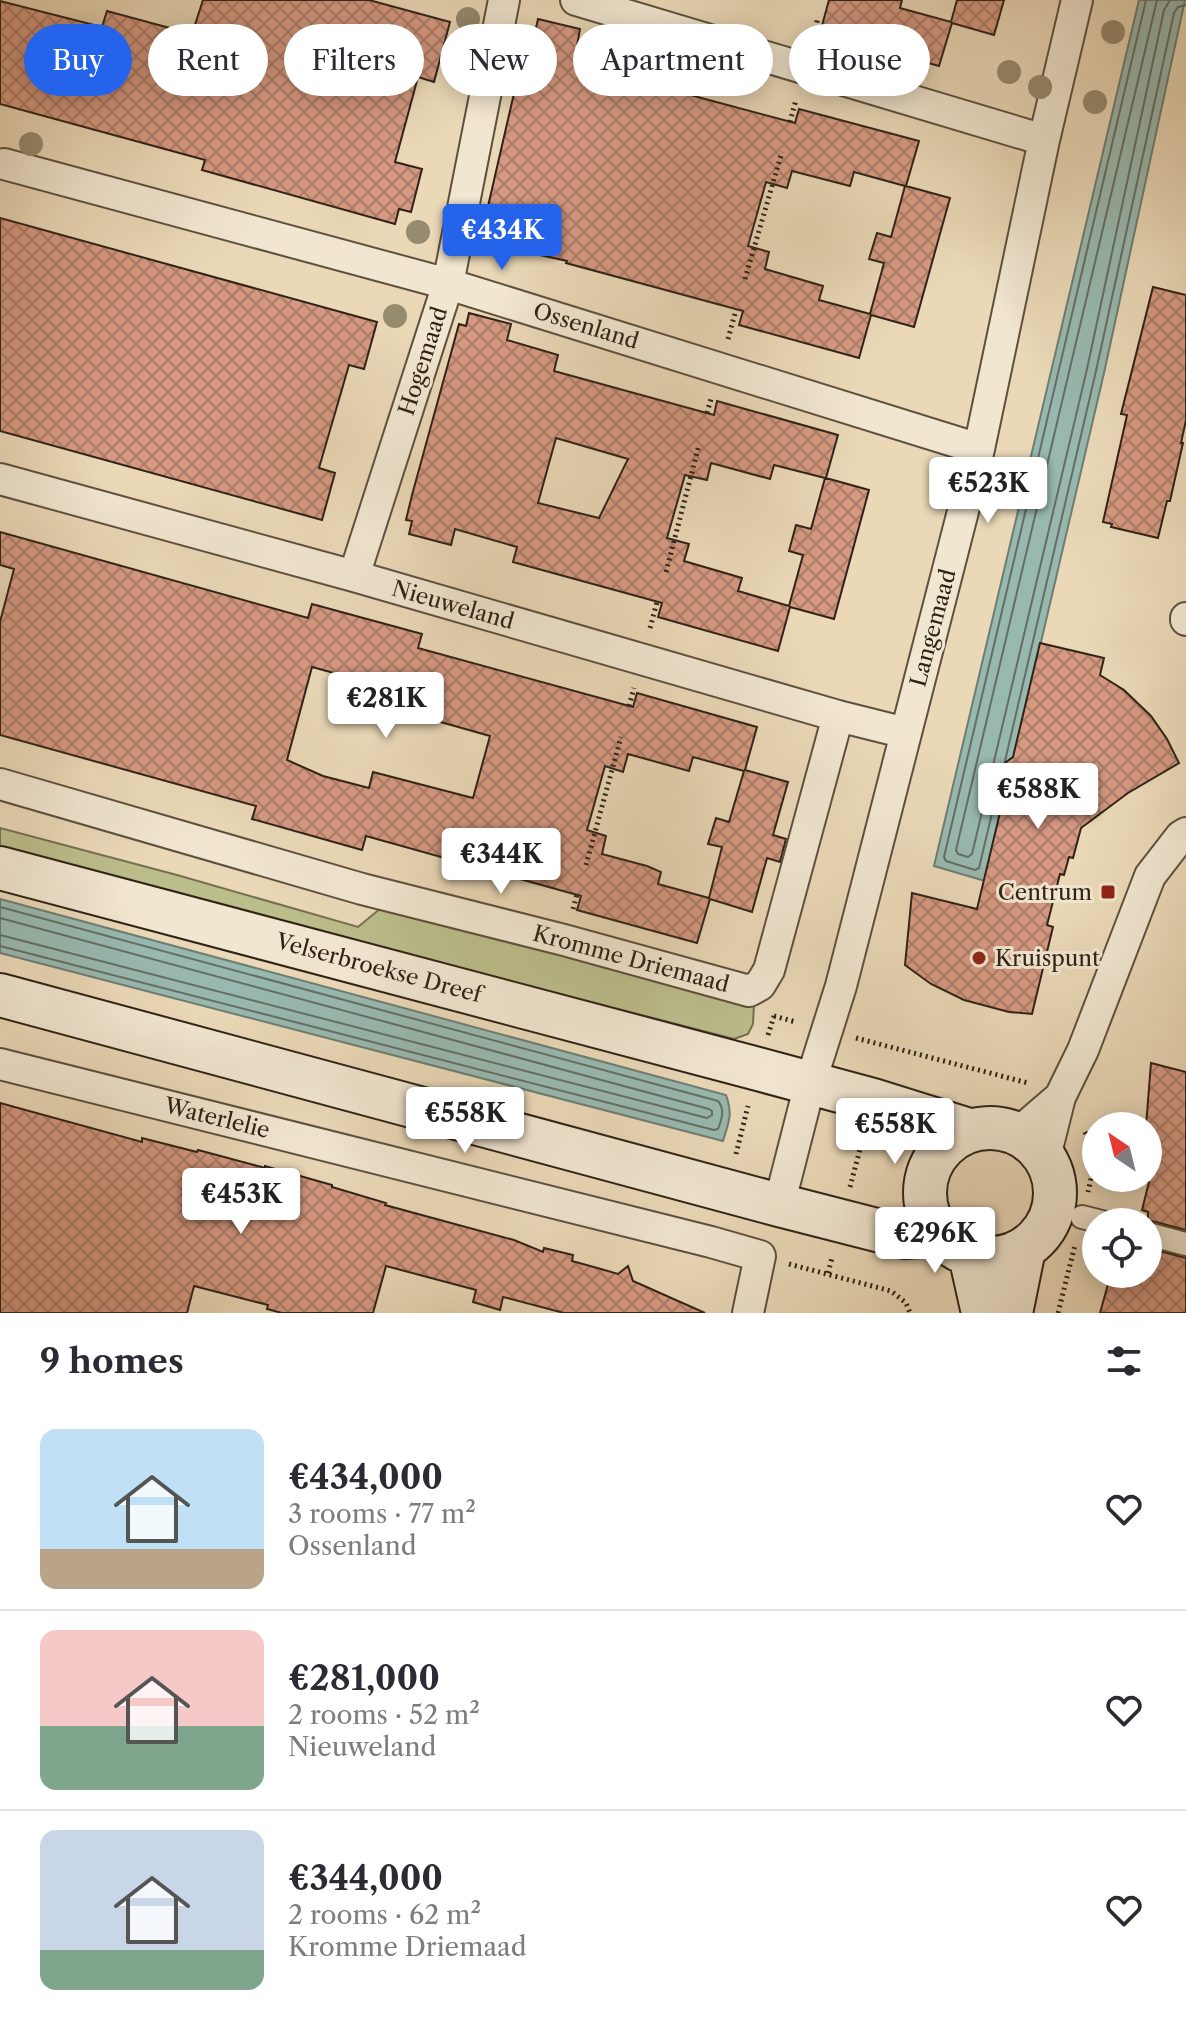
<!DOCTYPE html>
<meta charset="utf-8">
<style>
:root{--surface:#fff;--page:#f2f2f3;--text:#2b2b33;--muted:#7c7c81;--line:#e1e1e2;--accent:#2563eb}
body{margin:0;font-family:"Libre Caslon Text",serif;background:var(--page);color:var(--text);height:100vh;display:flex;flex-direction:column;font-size:30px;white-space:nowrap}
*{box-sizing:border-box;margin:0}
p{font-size:26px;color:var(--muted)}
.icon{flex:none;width:44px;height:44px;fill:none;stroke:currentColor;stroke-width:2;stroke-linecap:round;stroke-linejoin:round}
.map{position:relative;height:1313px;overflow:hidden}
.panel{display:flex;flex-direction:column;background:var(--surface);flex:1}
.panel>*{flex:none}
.top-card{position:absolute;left:24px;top:24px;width:1138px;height:72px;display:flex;gap:16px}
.needle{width:52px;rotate:325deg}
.tools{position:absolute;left:1082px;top:1112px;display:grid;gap:16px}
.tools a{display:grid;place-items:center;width:80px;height:80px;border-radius:50%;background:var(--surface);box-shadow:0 4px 20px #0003;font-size:40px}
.price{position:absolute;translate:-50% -68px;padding:0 18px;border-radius:8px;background:#fff;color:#222;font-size:26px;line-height:52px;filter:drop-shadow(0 2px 4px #0008)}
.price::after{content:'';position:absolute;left:50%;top:48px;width:24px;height:18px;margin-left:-12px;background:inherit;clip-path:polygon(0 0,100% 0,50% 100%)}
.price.on{background:var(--accent);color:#fff}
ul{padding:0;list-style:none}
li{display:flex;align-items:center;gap:24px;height:200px;padding:0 40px}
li+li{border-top:2px solid var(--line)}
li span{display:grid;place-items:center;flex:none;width:224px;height:160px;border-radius:16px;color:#555}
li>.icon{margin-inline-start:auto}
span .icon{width:96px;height:96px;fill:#fffc;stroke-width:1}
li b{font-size:34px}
h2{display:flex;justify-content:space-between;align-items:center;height:96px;padding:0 40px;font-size:34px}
.pill{padding:0 28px;border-radius:36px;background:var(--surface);box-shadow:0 4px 20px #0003;font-size:28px;line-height:72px}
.pill.on{background:var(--accent);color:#fff}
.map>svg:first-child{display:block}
.grass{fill:#bbbd8b;stroke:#757051;stroke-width:2}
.water{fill:#98b9b0;stroke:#6e7d73;stroke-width:2}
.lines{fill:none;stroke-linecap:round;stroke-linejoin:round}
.shore{stroke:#646e64;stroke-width:2}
.building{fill:url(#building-cross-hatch);stroke:#2f2317;stroke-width:2;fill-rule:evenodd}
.pedestrian-casing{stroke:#5e503f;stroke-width:26}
.minor-casing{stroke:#5e503f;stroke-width:34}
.secondary-casing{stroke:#2f2317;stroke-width:46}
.path{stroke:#2f2317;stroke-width:5;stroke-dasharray:2 4;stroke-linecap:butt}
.pedestrian{stroke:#f1e6d0;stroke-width:22}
.minor{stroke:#f1e6d0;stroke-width:30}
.secondary{stroke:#f1e6d0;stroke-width:42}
.tree{fill:#968a6f}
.poi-dot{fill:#8f2418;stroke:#f1e6d0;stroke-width:3}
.labels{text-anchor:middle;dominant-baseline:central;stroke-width:6;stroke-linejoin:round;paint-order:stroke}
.street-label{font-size:22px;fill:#2f2317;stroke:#f1e6d0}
.poi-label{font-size:22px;fill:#2f2317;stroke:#f1e6d0;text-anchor:end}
</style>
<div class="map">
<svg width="1186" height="1313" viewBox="0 0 1186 1313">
<defs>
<pattern id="building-cross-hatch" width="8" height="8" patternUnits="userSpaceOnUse" patternTransform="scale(2)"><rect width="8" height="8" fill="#d59981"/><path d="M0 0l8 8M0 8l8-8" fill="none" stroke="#ad7c69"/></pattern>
</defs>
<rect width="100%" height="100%" fill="#ead8b7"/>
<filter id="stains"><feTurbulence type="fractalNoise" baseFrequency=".0025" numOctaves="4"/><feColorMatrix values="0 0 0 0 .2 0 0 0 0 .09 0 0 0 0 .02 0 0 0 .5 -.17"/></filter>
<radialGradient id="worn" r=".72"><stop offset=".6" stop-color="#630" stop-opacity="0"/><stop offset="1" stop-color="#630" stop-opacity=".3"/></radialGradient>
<path class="grass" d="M0,828L177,875L358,927L387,903L754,1004L753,1024L748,1034L734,1039L0,849Z"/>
<path class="water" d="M1139,0H1185L1104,373L985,881L934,866Z
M0,899L726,1095C733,1115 729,1121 723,1141L0,953Z"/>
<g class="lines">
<path class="shore" d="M1157,0L956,850L958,854L968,857L972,854L1087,369L1164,10L1170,0
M1005,761L1096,371L1174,13L1178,7L1186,5
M1002,771L979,868L975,870L946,861L944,857L1146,0
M0,907L718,1101C725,1109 722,1119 718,1129L714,1130L0,946
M0,918L709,1109L712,1111V1115L707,1118L0,935"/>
</g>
<path class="building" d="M203,0H369L450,22L434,82L418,77L395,162L422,169L411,212L399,209L395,224L202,170L205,160L0,104V1L102,27L107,11L192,34Z
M829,0H902L900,8L951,22L957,0H1004L994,35L952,23L939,66L820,33Z
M538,19L580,29L577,46L628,57L623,77L795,123L799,109L919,141L906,186L950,198L914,327L871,315L859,358L739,325L743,311L566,263L567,261L486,243L490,230L483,228L521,63L529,31L535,32ZM792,171L850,186L854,172L905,186L891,237L877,233L869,259L884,263L870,314L819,300L823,286L765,269L769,252L748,246L766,182L787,188Z
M0,218L377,322L364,369L349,365L319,468L335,473L322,520L0,431Z
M1153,287L1186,295V420L1181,443H1183L1170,501H1167L1158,538L1111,527L1112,524L1103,522L1127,415L1121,414Z
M469,313L511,324L507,340L558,355L554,371L714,415L717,401L838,435L826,478L869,490L834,619L790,607L778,651L658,617L662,603L513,562L517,547L455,529L451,545L409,534L412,521L406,520L412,495L459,324L466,326ZM556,438L628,459L599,518L538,503ZM711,463L770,479L774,465L825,478L811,529L796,525L789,551L803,555L789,606L738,591L742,578L684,561L689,544L667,538L685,475L707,480Z
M0,532L308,618L312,604L422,634L418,648L633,707L637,693L757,727L745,770L788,782L773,835L786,839L780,862L767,858L752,912L710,899L697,943L577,910L581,896L366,836L362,850L252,819L256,806L0,735V622L14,569L0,565ZM312,667L396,690L391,708L490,736L473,798L373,772L369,788L323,776L287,760ZM628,754L689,771L693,757L744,771L729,822L716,818L708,844L722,847L709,898L658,884L661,872L647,866L602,854L606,836L587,830L605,766L623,772Z
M1040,643L1104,658L1100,675L1124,690L1151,716L1167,739L1179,763L1128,793L1081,828L1073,858L1069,857L1064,875L1060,874L1047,925L1053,927L1032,1014L1009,1012L964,1000L931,984L905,965L912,893L977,909L1008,779L1002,765L1013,757Z
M1151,1063L1186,1072V1230L1148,1220V1212L1142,1210L1149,1182L1142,1180V1178H1148V1126H1146Z
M0,1103L142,1142V1138L197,1152L198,1150L265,1168V1166L332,1185V1187L386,1203L385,1205L514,1240L543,1252L544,1248L573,1255L572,1261L601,1269L618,1274L628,1266L633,1281L705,1313H564L503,1297L500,1310L473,1302L476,1290L386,1266L373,1313H282L267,1309L268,1305L194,1286L187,1313H0Z
M1148,1248L1186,1258V1313H1100L1110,1277L1124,1281L1126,1274H1148Z"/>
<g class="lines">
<defs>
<path id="pedestrian" d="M1082,1217L1102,1222
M1148,1234L1186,1244"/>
<path id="minor" d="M576,0L1044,140
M4,164L448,284L979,449
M0,479L354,576L838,716L906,733
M354,576L448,284L504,0
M1186,618V620
M0,784L362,889L564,940L749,991L760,985L769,970L838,716
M0,1064L711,1242L760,1256L748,1313
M1018,1133L1060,1097
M1045,1157L1060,1097L1083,1050L1150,876L1181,836L1186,833
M779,1205L810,1084L841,986L979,449L1044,140L1077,0"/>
<path id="secondary" d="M0,868L758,1069L873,1100L969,1130
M0,995L779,1205L904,1237L939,1235
M925 1193a65 65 0 1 1 130 0a65 65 0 1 1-130 0Z
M970,1255L983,1313
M1011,1313L1024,1249"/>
</defs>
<use href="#pedestrian" class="pedestrian-casing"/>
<use href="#minor" class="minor-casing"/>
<use href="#secondary" class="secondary-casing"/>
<path class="path" d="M813,40L818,17
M790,122L796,100
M745,279L782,152
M728,339L736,310
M707,413L711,399
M666,572L699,445
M650,628L657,602
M629,706L634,688
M586,865L621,737
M573,909L577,894
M774,1016L796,1022
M768,1035L774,1016
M856,1038L1028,1083
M1085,1132C1096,1152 1093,1171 1088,1192
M736,1154L748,1106
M850,1187L864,1134
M789,1264L891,1291L906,1303L910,1313
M828,1273L832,1258
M1058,1313L1075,1245"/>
<use href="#pedestrian" class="pedestrian"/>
<use href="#minor" class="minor"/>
<use href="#secondary" class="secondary"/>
</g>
<g class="tree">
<circle cx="468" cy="19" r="12"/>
<circle cx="1113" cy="32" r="12"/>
<circle cx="1009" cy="72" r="12"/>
<circle cx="1040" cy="87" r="12"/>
<circle cx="1095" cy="102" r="12"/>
<circle cx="31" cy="144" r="12"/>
<circle cx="418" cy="232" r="12"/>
<circle cx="395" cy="316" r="12"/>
</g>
<g class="poi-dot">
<rect x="1100" y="884" width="16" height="16" rx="4"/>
<circle cx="979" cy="958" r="8"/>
</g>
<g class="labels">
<g class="street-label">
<text transform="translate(586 326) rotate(17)">Ossenland</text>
<text transform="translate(423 361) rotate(-72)">Hogemaad</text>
<text transform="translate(453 605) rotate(16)">Nieuweland</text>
<text transform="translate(933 628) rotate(-75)">Langemaad</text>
<text transform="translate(631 959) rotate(15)">Kromme Driemaad</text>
<text transform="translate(379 968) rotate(15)">Velserbroekse Dreef</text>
<text transform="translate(217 1118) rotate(14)">Waterlelie</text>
</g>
<g class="poi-label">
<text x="1092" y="892">Centrum</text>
<text x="995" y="958" text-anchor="start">Kruispunt</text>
</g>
</g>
<rect width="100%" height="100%" filter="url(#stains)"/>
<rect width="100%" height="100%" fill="url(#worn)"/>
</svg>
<div class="tools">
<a><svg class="needle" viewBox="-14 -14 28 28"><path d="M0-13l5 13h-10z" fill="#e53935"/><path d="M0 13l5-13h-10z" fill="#7c7c81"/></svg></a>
<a><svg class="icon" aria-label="locate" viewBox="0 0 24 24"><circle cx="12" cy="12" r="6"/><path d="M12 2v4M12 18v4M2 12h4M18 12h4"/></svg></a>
</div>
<b class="price on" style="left:502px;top:272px">€434K</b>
<b class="price" style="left:988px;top:525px">€523K</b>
<b class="price" style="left:386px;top:740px">€281K</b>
<b class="price" style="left:1038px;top:831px">€588K</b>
<b class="price" style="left:501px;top:896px">€344K</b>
<b class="price" style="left:465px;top:1155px">€558K</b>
<b class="price" style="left:895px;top:1166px">€558K</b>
<b class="price" style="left:241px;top:1236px">€453K</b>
<b class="price" style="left:935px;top:1275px">€296K</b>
<div class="top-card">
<a class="pill on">Buy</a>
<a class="pill">Rent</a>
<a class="pill">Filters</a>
<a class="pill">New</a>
<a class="pill">Apartment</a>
<a class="pill">House</a>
</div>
</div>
<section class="panel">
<h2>9 homes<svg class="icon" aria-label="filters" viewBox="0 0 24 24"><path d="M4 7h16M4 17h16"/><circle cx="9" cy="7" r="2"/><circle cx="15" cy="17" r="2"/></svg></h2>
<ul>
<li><span style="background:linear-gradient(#bfe0f5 75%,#b9a48a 0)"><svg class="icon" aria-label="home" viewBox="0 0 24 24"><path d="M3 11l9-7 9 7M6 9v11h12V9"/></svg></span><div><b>€434,000</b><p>3 rooms · 77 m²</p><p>Ossenland</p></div><svg class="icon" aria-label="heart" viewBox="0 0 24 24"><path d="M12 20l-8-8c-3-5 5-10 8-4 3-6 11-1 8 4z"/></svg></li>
<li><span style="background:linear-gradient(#f6c9c9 60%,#7fa58c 0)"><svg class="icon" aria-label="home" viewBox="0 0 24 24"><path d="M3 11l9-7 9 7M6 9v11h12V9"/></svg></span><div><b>€281,000</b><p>2 rooms · 52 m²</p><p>Nieuweland</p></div><svg class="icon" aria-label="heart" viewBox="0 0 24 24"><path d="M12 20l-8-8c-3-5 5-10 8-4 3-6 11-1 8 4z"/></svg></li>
<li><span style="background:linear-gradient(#c9d6e8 75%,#7fa58c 0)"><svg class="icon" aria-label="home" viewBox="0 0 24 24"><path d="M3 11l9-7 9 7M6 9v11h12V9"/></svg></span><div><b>€344,000</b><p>2 rooms · 62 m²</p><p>Kromme Driemaad</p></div><svg class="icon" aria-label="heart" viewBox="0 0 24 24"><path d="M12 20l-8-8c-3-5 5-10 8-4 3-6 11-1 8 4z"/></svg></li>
</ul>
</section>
